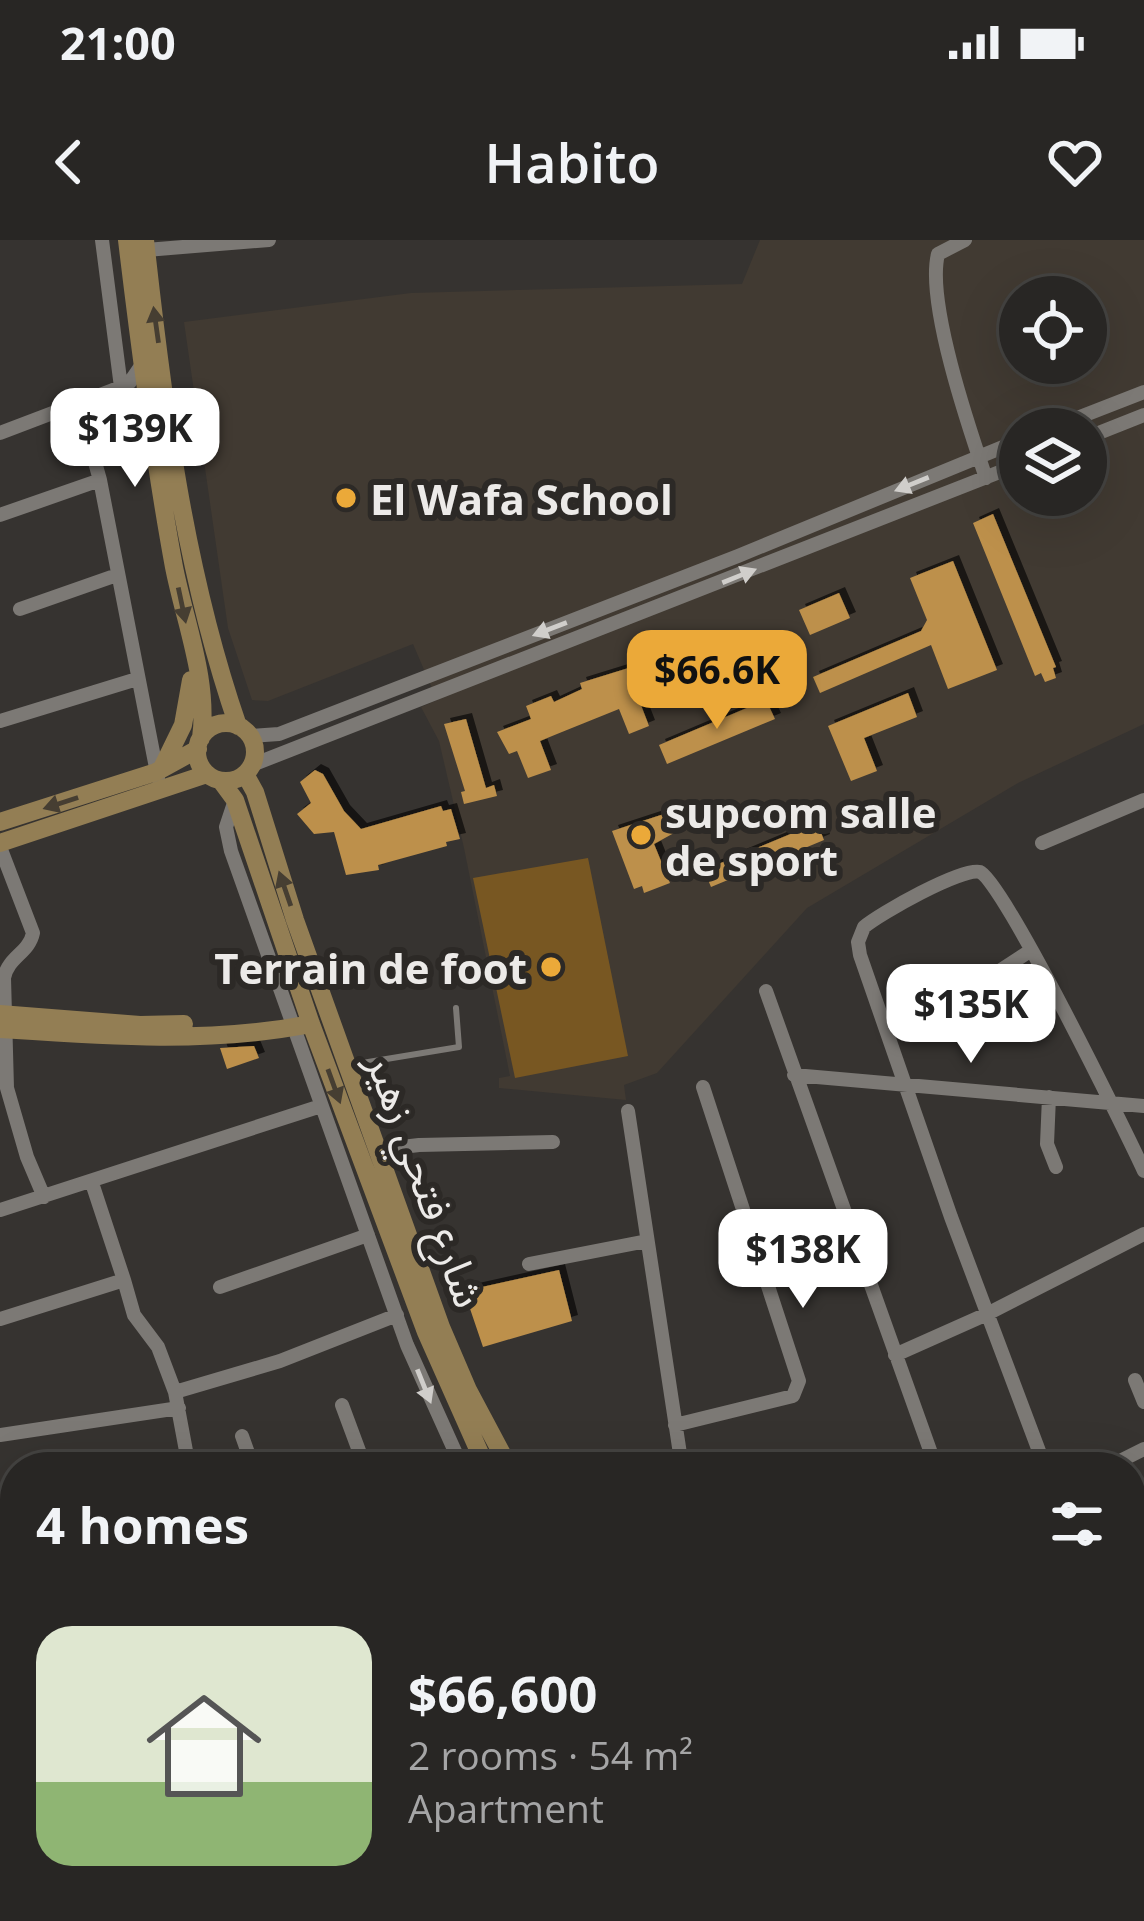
<!DOCTYPE html>
<meta charset="utf-8">
<style>
:root{--surface:#282624;--page:#343231;--text:#f1f3f6;--muted:#a5a5a6;--line:#444341;--accent:#eba939}
body{margin:0;font-family:"Open Sans","Noto Sans Arabic",sans-serif;background:var(--page);color:var(--text);height:100vh;display:flex;flex-direction:column;font-size:45px;white-space:nowrap}
*{box-sizing:border-box;margin:0}
p{font-size:39px;color:var(--muted)}
.icon{flex:none;width:66px;height:66px;fill:none;stroke:currentColor;stroke-width:2;stroke-linecap:round;stroke-linejoin:round}
.map{position:relative;flex:1;overflow:hidden}
.panel{position:absolute;left:0px;top:1212px;width:1146px;height:471px;display:flex;flex-direction:column;background:var(--surface);border-radius:48px 48px 0 0;box-shadow:0 12px 48px #0002,0 0 0 3px var(--line)}
.panel>*{flex:none}
.fabs{position:absolute;left:999px;top:36px;display:grid;gap:24px}
.fabs a{display:grid;place-items:center;width:108px;height:108px;border-radius:50%;background:var(--surface);box-shadow:0 12px 48px #0002,0 0 0 3px var(--line);font-size:60px}
.price{position:absolute;translate:-50% -102px;padding:0 27px;border-radius:24px;background:#fff;color:#222;font-size:39px;line-height:78px;filter:drop-shadow(0 3px 6px #0008)}
.price::after{content:'';position:absolute;left:50%;top:72px;width:36px;height:27px;margin-left:-18px;background:inherit;clip-path:polygon(0 0,100% 0,50% 100%)}
.price.on{background:var(--accent);color:#111}
ul{padding:0;list-style:none}
li{display:flex;align-items:center;gap:36px;height:300px;padding:0 36px}
li span{display:grid;place-items:center;flex:none;width:336px;height:240px;border-radius:36px;color:#555}
li>.icon{margin-inline-start:auto}
span .icon{width:144px;height:144px;fill:#fffc;stroke-width:1}
li b{font-size:51px}
h2{display:flex;justify-content:space-between;align-items:center;height:144px;padding:0 36px;font-size:51px}
.status{display:flex;justify-content:space-between;align-items:center;height:84px;padding:0 60px;background:var(--surface);direction:ltr}
.status svg{height:33px;fill:currentColor}
header{display:flex;justify-content:space-between;align-items:center;height:156px;padding:0 36px;background:var(--surface);font-size:54px;font-weight:600}
.map>svg:first-child{display:block}
.built{fill:#413a32;fill-rule:evenodd}
.green{fill:#785722}
.building{fill:#bd904b;filter:url(#shadow)}
.lines{fill:none;stroke-linecap:round;stroke-linejoin:round}
.lane{stroke:#7c7975;stroke-width:6}
.street{stroke:#7c7975;stroke-width:14}
.secondary{stroke:#937e54;stroke-width:18}
.oneway{fill:#463e32}
.oneway2{fill:#d0cecb}
.poi-dot{fill:#eba939;stroke:#2c2926;stroke-width:4.5}
.labels{text-anchor:middle;dominant-baseline:central;stroke-width:12;stroke-linejoin:round;paint-order:stroke}
.poi-label{font-size:42px;font-weight:bold;fill:#eceae8;stroke:#2c2926;text-anchor:start}
.street-label{font-size:42px;fill:#eceae8;stroke:#2c2926}
</style>
<div class="status"><b>21:00</b><svg viewBox="0 0 49 12"><path d="M0 12V9h3v3zM5 12V6h3v6zM10 12V3h3v9zM15 12V0h3v12zM26 1h20v11H26zM47 4h2v5h-2z"/></svg></div>
<header><svg class="icon" aria-label="back" viewBox="0 0 24 24"><path d="M15 5l-7 7 7 7"/></svg>Habito<svg class="icon" aria-label="heart" viewBox="0 0 24 24"><path d="M12 20l-8-8c-3-5 5-10 8-4 3-6 11-1 8 4z"/></svg></header>
<div class="map">
<svg width="1144" height="1681" viewBox="0 0 1144 1681">
<defs>
<filter id="shadow"><feDropShadow dx="6" dy="-6" stdDeviation="0" flood-color="#0009"/></filter>
</defs>
<rect width="100%" height="100%" fill="#363330"/>
<path class="built" d="M760,0H1144V484L1018,543L807,668L657,833L624,845L626,860L499,848V838L510,836L464,608L439,501L421,467L437,460L413,404L268,461L252,460L228,388L184,82L411,53L742,44ZM1020,57H1086V123H1020ZM1020,189H1086V255H1020Z"/>
<path class="green" d="M588,618L628,816L515,838L473,638Z"/>
<path class="building" d="M993,274L1056,427L1053,428L1056,438L1045,442L1041,433L1035,436L973,283Z
M953,321L997,430L948,449L931,405L820,453L813,437L921,391L927,380L910,338Z
M839,353L850,378L810,395L799,370Z
M635,426L637,430L643,428L647,439L639,442L646,458L639,460L649,486L629,494L619,469L557,494L540,501L551,530L528,538L517,511L509,514L497,492L531,479L526,466L551,456L554,462L582,449L580,443Z
M908,453L917,477L864,498L877,531L851,541L828,486Z
M766,460L775,479L667,524L659,505Z
M466,479L486,548L494,545L497,556L464,564L461,552L465,551L444,484Z
M315,530L323,534L344,571L361,589L441,566L443,571L451,569L460,599L446,602L447,606L378,625L379,630L346,635L334,592L314,594L297,574L311,563L300,542Z
M667,573L674,593L654,604L670,643L644,653L642,646L634,649L612,591Z
M817,583L824,600L711,647L704,630Z
M254,806L259,818L227,829L220,808Z
M559,1030L572,1081L483,1107L464,1051Z
M0,1389H7L15,1442V1479L0,1481Z"/>
<g class="lines">
<path class="lane" d="M350,825L459,807L456,768"/>
<path class="street" d="M102,0L121,147
M965,0L938,14C926,62 969,188 986,238
M146,10L269,0
M78,162L100,240L158,538
M1049,189L1144,152
M0,193L113,150L130,142L143,123
M1086,198L1144,175
M0,275L100,240
M20,369L117,335
M0,481L137,439
M250,496L279,494L738,316L1020,200
M252,525L1020,224
M235,560L226,587L231,611L407,1105L462,1227
M1042,603L1144,560
M0,607L33,693C29,713 8,717 4,738L7,848L27,917L44,957
M987,739L1030,711
M766,751L936,1227
M794,835L1144,866
M1049,857L1047,904L1056,927
M628,871L682,1227
M377,910L419,905L553,902
M0,970L321,866
M529,1024L647,1001
M124,1040L134,1075L158,1107L175,1152L189,1227
M220,1047L368,995
M0,1079L124,1040L92,943
M895,1115L987,1074L1144,994
M1135,1140L1144,1162
M175,1152L280,1121L397,1075
M342,1165L365,1227
M675,1185L793,1156L799,1141L703,847
M0,1195L179,1168
M242,1196L253,1227
M1045,1227L951,977L860,715L858,702L864,687C879,674 962,627 980,632C1002,639 1127,894 1144,931
M1108,1227L1144,1209
M1131,1332L1144,1325
M11,1353L15,1372
M1131,1475L1139,1498
M0,1592H15
M31,1668L32,1681
M149,1668L151,1681
M264,1668L266,1679
M355,1668L357,1681
M1045,1668L1047,1681
M507,1681L679,1672"/>
<path class="secondary" d="M127,0C140,109 154,219 174,327C185,383 209,441 201,498
M145,0C163,164 184,330 238,486
M197 512a29 29 0 1 1 58 0a29 29 0 1 1-58 0Z
M163,526L183,485L191,440
M245,534L255,552L295,680L441,1087L468,1150L509,1227
M221,541L235,560L311,784L426,1092L486,1227
M0,582L156,532L198,509
M0,603L207,534
M0,774L140,785L184,784
M0,789C103,796 209,804 311,784
M1131,1500L1144,1498
M699,1668L701,1681
M718,1668L720,1681"/>
</g>
<defs><path id="oneway-solid" d="M-6-.8H1V-3.2L6.5 0L1 3.2V.8H-6Z" transform="scale(3)"/></defs>
<g class="oneway">
<use href="#oneway-solid" transform="translate(156 85) rotate(-98)"/>
<use href="#oneway-solid" transform="translate(182 365) rotate(78)"/>
<use href="#oneway-solid" transform="translate(61 563) rotate(162)"/>
<use href="#oneway-solid" transform="translate(285 649) rotate(-109)"/>
<use href="#oneway-solid" transform="translate(334 846) rotate(70)"/>
</g>
<g class="oneway2">
<use href="#oneway-solid" transform="translate(912 244) rotate(158)"/>
<use href="#oneway-solid" transform="translate(739 336) rotate(-22)"/>
<use href="#oneway-solid" transform="translate(550 389) rotate(159)"/>
<use href="#oneway-solid" transform="translate(424 1146) rotate(68)"/>
</g>
<g class="poi-dot">
<circle cx="346" cy="258" r="12"/>
<circle cx="641" cy="595" r="12"/>
<circle cx="551" cy="727" r="12"/>
</g>
<g class="labels">
<g class="poi-label">
<text x="370" y="258">El Wafa School</text>
<text x="665" y="571">supcom salle<tspan x="665" dy="48">de sport</tspan></text>
<text x="527" y="727" text-anchor="end">Terrain de foot</text>
</g>
<g class="street-label">
<text transform="translate(427 940) rotate(70)">شارع فتحي زهير</text>
</g>
</g>
</svg>
<div class="fabs">
<a><svg class="icon" aria-label="locate" viewBox="0 0 24 24"><circle cx="12" cy="12" r="6"/><path d="M12 2v4M12 18v4M2 12h4M18 12h4"/></svg></a>
<a><svg class="icon" aria-label="layers" viewBox="0 0 24 24"><path d="M12 4l9 5-9 5-9-5zM3 14l9 5 9-5"/></svg></a>
</div>
<b class="price" style="left:135px;top:250px">$139K</b>
<b class="price on" style="left:717px;top:492px">$66.6K</b>
<b class="price" style="left:971px;top:826px">$135K</b>
<b class="price" style="left:803px;top:1071px">$138K</b>
<section class="panel">
<h2>4 homes<svg class="icon" aria-label="filters" viewBox="0 0 24 24"><path d="M4 7h16M4 17h16"/><circle cx="9" cy="7" r="2"/><circle cx="15" cy="17" r="2"/></svg></h2>
<ul>
<li><span style="background:linear-gradient(#dfe7d0 65%,#8fb573 0)"><svg class="icon" aria-label="home" viewBox="0 0 24 24"><path d="M3 11l9-7 9 7M6 9v11h12V9"/></svg></span><div><b>$66,600</b><p>2 rooms · 54 m²</p><p>Apartment</p></div></li>
</ul>
</section>
</div>
